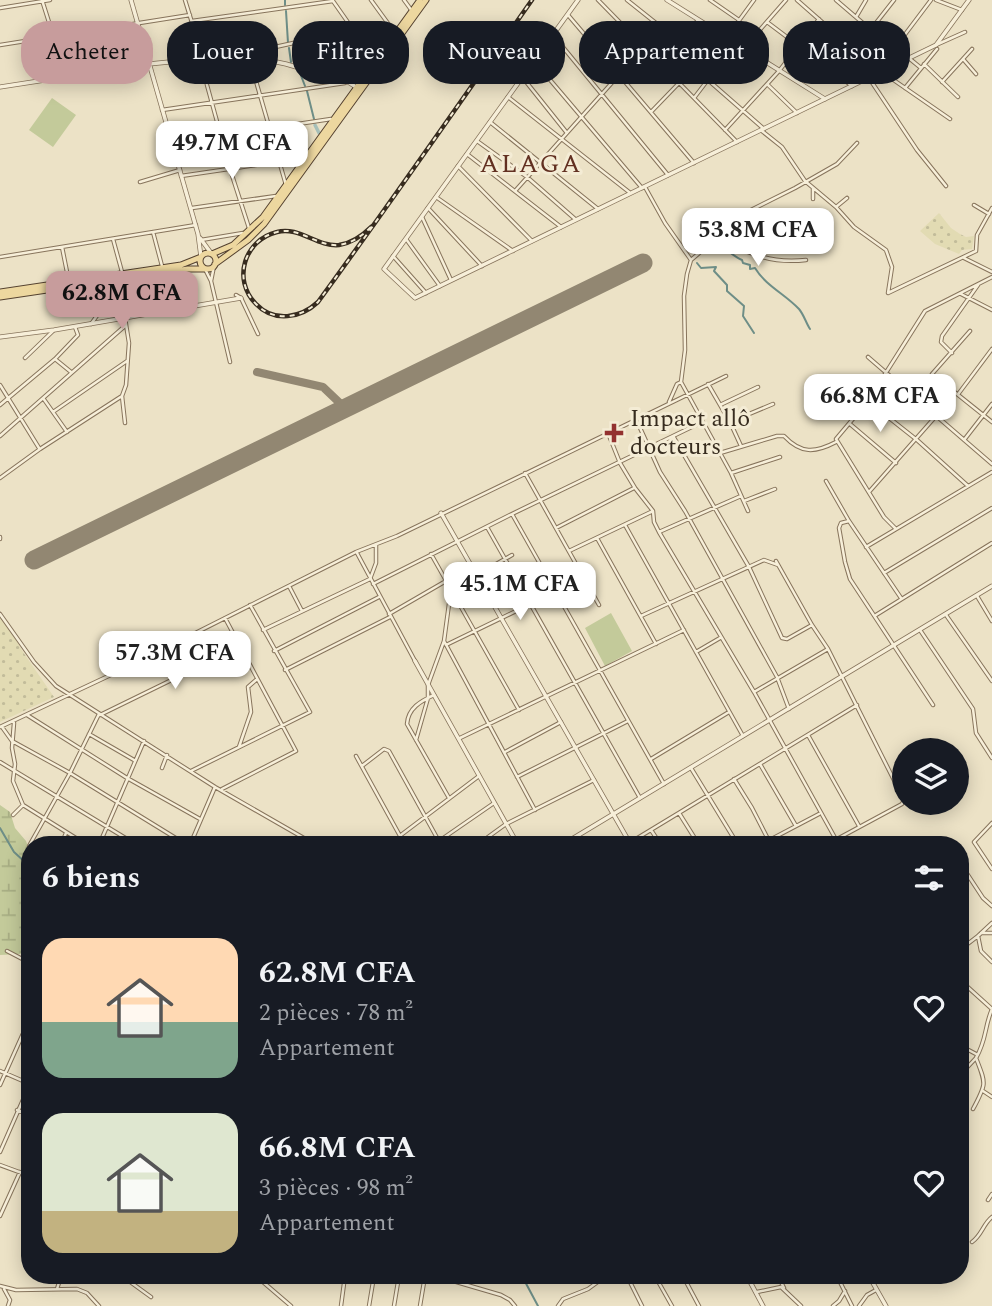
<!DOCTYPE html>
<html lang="fr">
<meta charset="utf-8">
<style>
:root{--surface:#171b24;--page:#20242c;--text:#f1f3f6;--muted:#9ea1a6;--accent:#c79c9c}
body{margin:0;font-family:Spectral,serif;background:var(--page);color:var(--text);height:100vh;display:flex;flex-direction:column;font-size:26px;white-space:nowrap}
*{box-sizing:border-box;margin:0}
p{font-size:23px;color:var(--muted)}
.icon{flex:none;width:38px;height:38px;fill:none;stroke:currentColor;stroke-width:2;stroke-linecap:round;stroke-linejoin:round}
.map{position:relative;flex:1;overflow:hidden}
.sheet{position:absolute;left:21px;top:836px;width:948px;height:448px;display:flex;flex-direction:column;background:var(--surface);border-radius:28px;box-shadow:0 4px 18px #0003}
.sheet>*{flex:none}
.guide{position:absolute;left:21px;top:21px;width:950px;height:63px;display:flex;gap:14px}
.tools{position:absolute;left:892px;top:738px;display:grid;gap:14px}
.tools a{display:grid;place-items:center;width:77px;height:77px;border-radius:50%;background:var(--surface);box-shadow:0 4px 18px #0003;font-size:35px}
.price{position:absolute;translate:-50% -60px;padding:0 16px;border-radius:14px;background:#fff;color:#222;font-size:23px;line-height:46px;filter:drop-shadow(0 2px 4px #0008)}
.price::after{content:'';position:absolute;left:50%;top:42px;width:21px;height:16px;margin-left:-10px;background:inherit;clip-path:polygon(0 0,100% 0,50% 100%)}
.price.current{background:var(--accent);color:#111}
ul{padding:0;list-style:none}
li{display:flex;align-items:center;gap:21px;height:175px;padding:0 21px}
li span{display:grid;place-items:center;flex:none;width:196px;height:140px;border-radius:21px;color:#555}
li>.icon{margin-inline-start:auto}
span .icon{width:84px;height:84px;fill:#fffc;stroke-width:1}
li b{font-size:30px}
h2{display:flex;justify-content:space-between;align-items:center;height:84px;padding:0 21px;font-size:30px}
.pill{padding:0 24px;border-radius:28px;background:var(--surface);box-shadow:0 4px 18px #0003;font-size:24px;line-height:63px}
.pill.current{background:var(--accent);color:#111}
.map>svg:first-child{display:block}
.farmland{fill:url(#farmland-dots)}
.wetland{fill:url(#wetland-marsh)}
.green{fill:#c3ca9a}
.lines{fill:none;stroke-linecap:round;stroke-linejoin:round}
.stream{stroke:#6e8e87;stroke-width:2}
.canal{stroke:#a7c0b9;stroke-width:3.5}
.taxiway{stroke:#928772;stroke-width:8}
.runway{stroke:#928772;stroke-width:19}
.minor-casing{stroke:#87745c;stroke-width:4.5}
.tertiary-casing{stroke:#87745c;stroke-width:5}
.primary-casing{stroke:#554230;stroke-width:7}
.minor{stroke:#f7efd9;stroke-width:2.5}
.tertiary{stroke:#f7efd9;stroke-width:3.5}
.primary{stroke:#edd79f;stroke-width:5}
.rail-casing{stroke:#372c1f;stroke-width:4.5}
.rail{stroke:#f4ecd5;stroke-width:2;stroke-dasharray:5;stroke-linecap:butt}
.poi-dot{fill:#93312f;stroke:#f4ecd5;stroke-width:2.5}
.labels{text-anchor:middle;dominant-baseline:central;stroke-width:6;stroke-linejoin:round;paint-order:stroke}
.poi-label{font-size:24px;fill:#372c1f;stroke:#f4ecd5;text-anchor:start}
.neighbourhood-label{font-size:26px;letter-spacing:2px;fill:#623021;stroke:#f4ecd5}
</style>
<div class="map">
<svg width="992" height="1306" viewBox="0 0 992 1306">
<defs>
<pattern id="farmland-dots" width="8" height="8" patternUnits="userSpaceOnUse" patternTransform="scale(1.75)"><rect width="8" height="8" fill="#e2dbb3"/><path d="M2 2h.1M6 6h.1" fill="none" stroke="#c2bc9a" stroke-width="1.8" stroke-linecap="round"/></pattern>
<pattern id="wetland-marsh" width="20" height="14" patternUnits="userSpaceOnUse" patternTransform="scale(1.75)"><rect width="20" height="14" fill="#c3ca9a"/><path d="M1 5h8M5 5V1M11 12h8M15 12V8" fill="none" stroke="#a8ae84"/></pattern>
</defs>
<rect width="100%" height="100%" fill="#ece2c6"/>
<path class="farmland" d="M939,213L951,228L960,234L966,237L974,236L972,249L962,250L959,254L935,244L920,231Z
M0,612L23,652L54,697L0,722Z"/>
<path class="wetland" d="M0,805L10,812L15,828L26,841L30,852V948L20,954L0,955Z"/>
<path class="green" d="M52,98L76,115L53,147L29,130Z
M611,613L632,651L605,666L585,628Z"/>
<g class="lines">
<path class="stream" d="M285,5V0
M286,11L288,43
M289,48L291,62
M300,73L305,86
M307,91L314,119
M710,236C718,243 734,257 742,260L743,263L750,265V269L755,268C766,286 785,294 799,309C804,315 806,323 810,329
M697,263L701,268L716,267L714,271L727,285V291L744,306L743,316L754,333
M0,828L14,852L26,863L30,898
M522,1276L538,1306"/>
<path class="canal" d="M315,125L319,133"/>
<path class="taxiway" d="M257,372L323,387L345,408"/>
<path class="runway" d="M34,560L643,263"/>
<defs>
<path id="minor" d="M42,0L66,76
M185,0L202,55L207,85L230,169L249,228
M371,0L395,33
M404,0L412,11
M598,0L737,142
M627,0L715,70
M710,0L739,20
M797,0L880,73
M836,0L906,60
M936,0L962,10
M333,1L375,61
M0,8L50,0
M568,15L694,163
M856,17L866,0
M192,21L333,1
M767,22L852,86
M553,35L668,175
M727,37L754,0
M680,41L698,20
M0,45L190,15
M936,45L965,32
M744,48L786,0
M894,49L931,0
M854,51L894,0
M243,54L353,30
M249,57L286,185
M910,59L921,68
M963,59L976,74
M534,61L642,188
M607,61L654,22
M924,64L958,97
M882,72L950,119
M523,78L567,133
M869,78L917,150L946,186
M708,80L764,129
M942,82L972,49
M767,84L797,113
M905,88L937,49
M508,97L629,192
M694,98L736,43
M162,110L345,83
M651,112L679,83
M490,122L598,209
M725,130L779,71L819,19
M762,131L782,147L805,181L836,207L854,227L886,250L892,267L888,293L976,251L977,235L992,208
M477,141L527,177L575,219
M172,143L331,119
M467,154L561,227
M458,166L532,241
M181,176L303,158
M140,182L180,170
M645,187L665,223L691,260
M515,191L618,76
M436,197L513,251
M813,199V188
M974,205L989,214
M836,207L847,198
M192,208L276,196
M428,208L482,266
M422,217L451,280
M153,232L162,266
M718,237C748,254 771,264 806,260
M113,239L122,272
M406,239L440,286
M201,240L243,233
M62,247L69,282
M393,256L426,293
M0,257L196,225
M964,258L992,272
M206,271L211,281L230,362
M211,281L214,266
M961,294L992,310
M236,295L241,298L258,334
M91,324L122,281
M970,331L932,374L992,422
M952,353L941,342L942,336L978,285
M868,357L992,464
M25,358L53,331
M55,359L71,372
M681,382L731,473L748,511
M708,384L730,422L741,446
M0,385L39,448
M959,393L992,349
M43,398L67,432
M669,402L677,384L681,382L685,350L684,296L687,274L691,260L718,237L731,220L795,188L837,164L857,143
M869,402L917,440L968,486
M0,405L55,359L78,335L75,327
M720,405L758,387
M53,412L127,361
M636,419L660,472L685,511L777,677L789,709
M730,422L773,404
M125,423L122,396L126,385L129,343L125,318
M850,424L896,463
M608,433L620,463L635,488L653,511L654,522L659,532L754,692L839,845
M0,436L126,325
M673,436L749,567L782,638L787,639L812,625
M964,440L992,404
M720,453L777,436H784C801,454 815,453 836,442
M525,473L599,605
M731,473L780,457
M0,478L40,449L122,396
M826,481L849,521L901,598
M869,492L936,416
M744,501L775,489
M512,514L664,784
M849,521L841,523L839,528L845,562L850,579L933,705
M625,525L743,736
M487,527L640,798
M556,528L634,488
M896,529L884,517L836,439L868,401L925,311L992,277
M659,532L741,496
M0,537V539
M597,538L656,644
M866,547L992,472
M569,551L651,512
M357,553L415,661
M431,554L519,710
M776,561L812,625L828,649L904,800L902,804L826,845
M884,573L992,508
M477,575L512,555
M373,584L512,514L702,422
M289,586L302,611
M977,596L992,621
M0,614L34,662L56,686L215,787L316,845
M389,614L446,581
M876,615L992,543
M946,615L992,681
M641,616L764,560L778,565
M263,630L370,579L376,563V545
M920,630L973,709L976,733L992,758
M444,641L535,810
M446,645L584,578
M274,651L379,597
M696,652L720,638
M285,670L390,617
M754,692L828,649
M434,695C421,701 408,708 407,724L449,798
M27,715L127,778L200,819
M100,715L239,647
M14,723L12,748L15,764L13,781L23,805L87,845
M0,727L134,664L356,552L397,536L726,376
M2,727L12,741L70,773L187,845
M89,734L134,760
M808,735L859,826
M460,738L684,630
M416,740L428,698V685L444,641L451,589
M239,747L251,712L248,687L256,680
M505,752L561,722
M356,756L405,845
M651,759L729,712
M0,762L137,845
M760,764L796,826
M362,766L384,749L389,751L441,845
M162,768L167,755
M691,768L738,845
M191,771L310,712L250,605
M517,777L628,721
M734,779L752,808L769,841
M222,789L296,751L225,618
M679,813L699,845
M13,815L23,805
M992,823L974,842L992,869
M651,830L661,845
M401,835L479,776
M439,841L494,803
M61,845L66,833
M99,845L144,741
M190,845L215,787
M477,845L506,824L594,780
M626,845L857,705
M760,845L819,814
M29,846L70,773L99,714
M962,866L983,898L992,906
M992,923L978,936L981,951L992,962
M981,933H992
M961,949L978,936
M7,951L30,963
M961,981L992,1009
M961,1046L976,1054
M0,1071L30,1084
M961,1074L976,1058
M0,1085L30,1018
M983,1091L992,1097
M973,1109C987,1083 986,1084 976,1058C987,1039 984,1028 992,1009
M17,1110L30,1115
M0,1152L30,1084
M0,1165L30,1176
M988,1200L992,1194
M0,1216L20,1172
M972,1242C982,1235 983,1224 992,1217
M122,1276L151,1297
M256,1276L291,1306
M436,1276L501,1295L510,1300L515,1306
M627,1276L642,1306
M655,1276L672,1306
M683,1276L699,1306
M778,1276L784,1288
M837,1276L852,1306
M262,1281L270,1276
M0,1286L16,1290L77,1289L87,1293L99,1306
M4,1289L10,1300L8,1306
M57,1289L61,1276
M757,1292L781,1287L801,1306
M341,1306L345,1276
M369,1306L374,1276
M394,1306L399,1276
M420,1306L425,1276
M558,1306L563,1299L588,1289L606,1276
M833,1306L839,1301L845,1291
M859,1306L867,1295L876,1290"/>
<path id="tertiary" d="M131,0L198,234L201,257
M578,0L384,269L415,298L936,45L969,0
M667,0L825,99
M0,87L149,64L189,60L202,55H224L248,56L286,64L348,82L356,87
M200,238L211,253
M0,337L54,330L241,298
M441,513L631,845
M415,661L518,845
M562,845L992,586
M747,1276L763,1306
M869,1276L886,1306"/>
<path id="primary" d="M200 261a8 8 0 1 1 16 0a8 8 0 1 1-16 0Z
M212,254L233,245L263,217L420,0
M215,264L248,240L264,224L426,0
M0,292L181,265L201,257
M0,297L188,269H206"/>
</defs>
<use href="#minor" class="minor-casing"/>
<use href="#tertiary" class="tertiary-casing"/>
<use href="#primary" class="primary-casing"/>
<use href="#minor" class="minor"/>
<use href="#tertiary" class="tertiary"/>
<use href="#primary" class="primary"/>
<defs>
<path id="rail" d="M371,227C362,236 352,243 339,245C317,247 299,226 277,232C244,240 232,280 256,304C274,323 301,318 318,302C391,202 461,101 532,0"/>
</defs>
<use href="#rail" class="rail-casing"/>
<use href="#rail" class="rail"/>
</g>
<path class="poi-dot" d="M610.5 422.5h7v7h7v7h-7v7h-7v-7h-7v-7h7z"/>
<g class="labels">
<g class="poi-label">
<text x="630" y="419">Impact allô<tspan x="630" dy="28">docteurs</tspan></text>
</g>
<g class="neighbourhood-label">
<text x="531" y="164">ALAGA</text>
</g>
</g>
</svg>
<div class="tools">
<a><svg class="icon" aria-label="layers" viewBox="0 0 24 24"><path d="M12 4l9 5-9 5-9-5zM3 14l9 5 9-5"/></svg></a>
</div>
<b class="price" style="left:232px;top:181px">49.7M CFA</b>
<b class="price" style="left:758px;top:268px">53.8M CFA</b>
<b class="price current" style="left:122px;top:331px">62.8M CFA</b>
<b class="price" style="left:880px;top:434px">66.8M CFA</b>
<b class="price" style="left:520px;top:622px">45.1M CFA</b>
<b class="price" style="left:175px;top:691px">57.3M CFA</b>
<div class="guide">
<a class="pill current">Acheter</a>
<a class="pill">Louer</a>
<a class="pill">Filtres</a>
<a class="pill">Nouveau</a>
<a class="pill">Appartement</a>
<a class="pill">Maison</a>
</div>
<section class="sheet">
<h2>6 biens<svg class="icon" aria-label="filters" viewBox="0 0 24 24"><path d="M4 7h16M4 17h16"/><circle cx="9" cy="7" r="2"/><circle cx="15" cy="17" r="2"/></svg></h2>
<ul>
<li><span style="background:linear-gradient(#ffd9b3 60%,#7fa58c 0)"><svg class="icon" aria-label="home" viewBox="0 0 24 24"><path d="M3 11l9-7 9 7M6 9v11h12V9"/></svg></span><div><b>62.8M CFA</b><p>2 pièces · 78 m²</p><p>Appartement</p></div><svg class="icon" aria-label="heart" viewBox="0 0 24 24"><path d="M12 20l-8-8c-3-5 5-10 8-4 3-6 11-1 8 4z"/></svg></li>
<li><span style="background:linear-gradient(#dfe7d0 70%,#c2b280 0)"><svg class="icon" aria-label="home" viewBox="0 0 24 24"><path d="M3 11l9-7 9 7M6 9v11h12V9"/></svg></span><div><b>66.8M CFA</b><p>3 pièces · 98 m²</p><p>Appartement</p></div><svg class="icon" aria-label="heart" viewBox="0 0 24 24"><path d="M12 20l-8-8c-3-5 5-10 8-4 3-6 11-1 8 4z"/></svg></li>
</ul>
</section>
</div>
